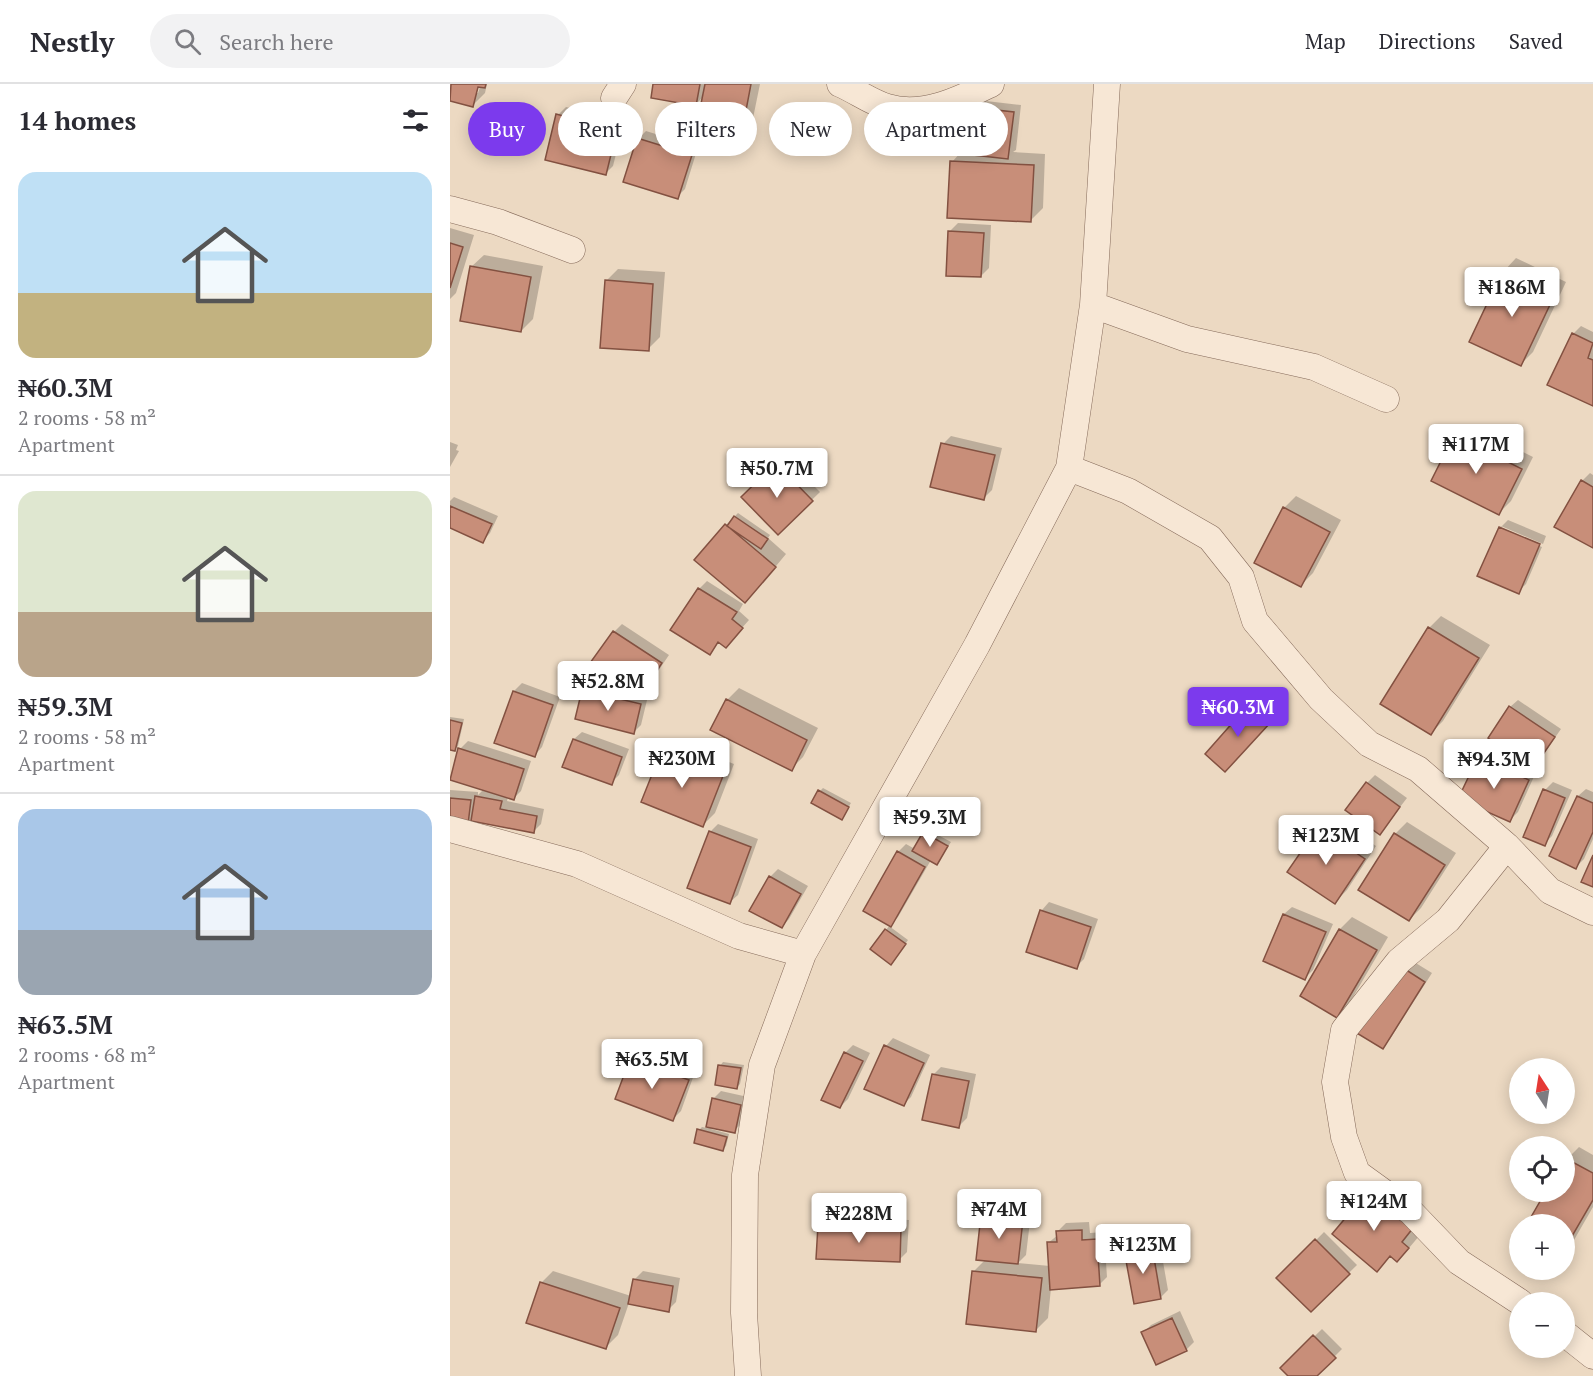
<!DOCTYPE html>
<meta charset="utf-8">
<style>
:root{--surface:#fff;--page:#f2f2f3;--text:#2b2b33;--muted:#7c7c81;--line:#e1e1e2;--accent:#7c3aed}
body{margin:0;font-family:"PT Serif",serif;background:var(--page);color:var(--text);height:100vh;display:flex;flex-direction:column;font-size:22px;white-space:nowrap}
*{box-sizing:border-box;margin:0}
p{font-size:20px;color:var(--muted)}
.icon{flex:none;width:33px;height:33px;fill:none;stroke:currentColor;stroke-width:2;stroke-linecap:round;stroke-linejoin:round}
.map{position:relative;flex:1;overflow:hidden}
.details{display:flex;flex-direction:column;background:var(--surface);width:450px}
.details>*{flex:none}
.hud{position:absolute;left:18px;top:18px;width:570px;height:54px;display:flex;gap:12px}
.needle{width:39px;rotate:348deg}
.controls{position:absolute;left:1059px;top:974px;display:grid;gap:12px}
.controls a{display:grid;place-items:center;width:66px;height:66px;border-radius:50%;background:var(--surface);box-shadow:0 3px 15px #0003;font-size:30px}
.price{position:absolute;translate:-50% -51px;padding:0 14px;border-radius:6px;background:#fff;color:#222;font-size:20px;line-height:39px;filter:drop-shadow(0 2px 3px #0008)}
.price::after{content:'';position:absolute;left:50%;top:36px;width:18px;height:14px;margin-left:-9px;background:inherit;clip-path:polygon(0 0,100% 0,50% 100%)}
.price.current{background:var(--accent);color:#fff}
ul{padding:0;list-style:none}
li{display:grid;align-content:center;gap:12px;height:318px;padding:0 18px}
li+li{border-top:2px solid var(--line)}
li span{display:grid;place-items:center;height:186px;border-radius:18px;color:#555}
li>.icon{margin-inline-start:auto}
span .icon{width:108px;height:108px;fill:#fffc;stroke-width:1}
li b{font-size:26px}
h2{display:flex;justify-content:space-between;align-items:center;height:72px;padding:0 18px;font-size:26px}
.tag{padding:0 21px;border-radius:27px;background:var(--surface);box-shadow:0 3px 15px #0003;font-size:21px;line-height:54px}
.tag.current{background:var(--accent);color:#fff}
header{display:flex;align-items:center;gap:36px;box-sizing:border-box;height:84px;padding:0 30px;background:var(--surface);border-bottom:2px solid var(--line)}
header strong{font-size:28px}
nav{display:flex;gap:33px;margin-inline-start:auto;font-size:21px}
.search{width:420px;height:54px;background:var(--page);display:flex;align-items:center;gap:15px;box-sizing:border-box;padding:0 21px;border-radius:33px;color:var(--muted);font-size:22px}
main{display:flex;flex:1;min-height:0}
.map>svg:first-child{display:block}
.shadow{fill:#0003}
.building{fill:#c88e79;stroke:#835141;stroke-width:1.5}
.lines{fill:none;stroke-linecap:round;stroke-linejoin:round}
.street-casing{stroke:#856a5a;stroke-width:27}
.street{stroke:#f7e7d5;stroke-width:26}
</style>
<header>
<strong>Nestly</strong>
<div class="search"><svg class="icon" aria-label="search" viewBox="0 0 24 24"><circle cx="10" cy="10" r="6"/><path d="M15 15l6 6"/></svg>Search here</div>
<nav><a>Map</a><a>Directions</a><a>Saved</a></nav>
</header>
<main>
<section class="details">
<h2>14 homes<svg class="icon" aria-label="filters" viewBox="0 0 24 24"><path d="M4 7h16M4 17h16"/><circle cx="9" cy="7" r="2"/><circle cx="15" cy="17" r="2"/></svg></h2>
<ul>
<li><span style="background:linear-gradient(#bfe0f5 65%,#c2b280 0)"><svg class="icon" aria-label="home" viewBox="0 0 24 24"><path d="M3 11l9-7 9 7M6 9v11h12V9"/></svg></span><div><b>₦60.3M</b><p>2 rooms · 58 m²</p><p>Apartment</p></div></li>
<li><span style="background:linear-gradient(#dfe7d0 65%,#b9a48a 0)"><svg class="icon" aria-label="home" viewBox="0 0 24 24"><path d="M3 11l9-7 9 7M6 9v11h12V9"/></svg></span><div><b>₦59.3M</b><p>2 rooms · 58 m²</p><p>Apartment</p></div></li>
<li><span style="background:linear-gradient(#a9c7e8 65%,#9aa5b1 0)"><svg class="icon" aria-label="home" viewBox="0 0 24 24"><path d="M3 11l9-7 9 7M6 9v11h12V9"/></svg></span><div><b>₦63.5M</b><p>2 rooms · 68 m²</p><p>Apartment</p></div></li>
</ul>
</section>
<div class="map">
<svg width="1143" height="1292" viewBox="0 0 1143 1292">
<rect width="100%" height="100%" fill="#ecd9c2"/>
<path class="shadow" d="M3,0H28L25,9H28L31,0H37L35,9L23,21L0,16Z
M205,0H310L301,44L289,56L254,12L246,20Z
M519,15L571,21L566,66L563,68L595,70L593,124L581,136L502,78L511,68Z
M116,23L174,38L163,82L155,90L108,31Z
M196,47L248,63L235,105L227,113L188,55Z
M508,139L541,141L539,184L531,192L500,147Z
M0,144L24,151L6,209L0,215Z
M34,171L93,182L83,235L71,247L21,183Z
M1066,174L1116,198L1083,268L1071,280L1021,257L1054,187Z
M168,185L215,188L210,253L198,265L156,197Z
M1131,242L1143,248V320L1123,250Z
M1018,340L1083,373L1061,417L1049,429L1006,352Z
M501,352L552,364L542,406L534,414L493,360Z
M0,358L8,361L6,366L9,367L0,383Z
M335,373L370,408L328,449L293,413Z
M1140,389L1143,391V463L1132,397Z
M846,412L891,436L863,489L851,501L834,424Z
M4,413L48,432L40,449L33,457L0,443V417Z
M288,429L320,451L318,454L336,470L307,505L276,441Z
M1058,436L1096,452L1093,460L1051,442V446L1092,463L1076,500L1068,508L1050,444Z
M257,497L293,520L289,527L299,536L283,554L270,557L259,569L249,505Z
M991,532L1040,561L993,637L981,649L979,544Z
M172,540L219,571L198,602L190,610L198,612L191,641L183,649L133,606L141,599L189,610L164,548Z
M72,599L110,613L92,663L85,671L64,607Z
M289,604L368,644L353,673L341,685L277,616Z
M809,612L828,629L783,679L801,620Z
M1068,616L1111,645L1090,675L1082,683L1060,623Z
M0,633L14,635L8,662L5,666L0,665Z
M132,648L179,665L169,691L161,699L124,655Z
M224,656L284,680L265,729L253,741L193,717L212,668Z
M18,657L81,677L71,707L63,715L58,713L57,717L94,725L91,740L83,748L24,733L18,739L0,737V706L28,708V711L34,705L10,665Z
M1037,666L1086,688L1068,728L1060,736L1029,673Z
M925,691L957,714L930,749L917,699Z
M1103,698L1122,706L1102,752L1094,760L1095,706Z
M373,704L401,719L392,734L370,707Z
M1136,705L1143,708V755L1134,775L1126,783L1128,712Z
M881,732L926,762L897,806L885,818L869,744Z
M957,738L1006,769L971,824L959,836L945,750Z
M268,740L308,755L288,811L280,818L260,748Z
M477,745L501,758L487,780L481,776L448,833L439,842L458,856L445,875L436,846L440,841L448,768L456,760L465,765Z
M328,785L358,802L339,835L332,843L320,793Z
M599,818L648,835L634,875L626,883L578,867L592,826Z
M842,823L883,840L863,886L855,894L815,877L834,830Z
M902,833L938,853L899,920L887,932L852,911L890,845Z
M956,873L982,889L940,955L932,963Z
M443,954L480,971L461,1013L453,1021L436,962Z
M403,961L420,969L398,1015L390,1023L395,969Z
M189,968L245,988L231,1027L223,1035L181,976Z
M273,978L294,981L290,1000L287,1003L270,982Z
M491,983L526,990L517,1034L509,1042L483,991Z
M271,1007L298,1013L292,1039L284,1047L262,1042L261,1045L279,1050L276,1062L273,1065L249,1046L252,1043L257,1044L263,1015Z
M1129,1063L1143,1071V1123L1124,1156L1114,1165V1140H1079L1098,1107H1114V1078Z
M919,1108L970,1151L959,1164L941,1171L927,1186Z
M541,1124L581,1129L576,1171L568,1179L600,1182L598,1159L608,1151V1147L616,1139L639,1138L640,1149L654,1148L657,1193L649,1201L601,1204L598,1234L586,1246L523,1188L536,1175L533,1132Z
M377,1133L459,1136L457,1168L449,1176L369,1141Z
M874,1148L907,1181L861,1226L829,1194Z
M709,1155L718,1206L710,1214L676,1167L684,1159Z
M103,1187L181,1212L185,1195L193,1187L230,1194L226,1218L218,1226L179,1219L168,1251L156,1263L91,1199Z
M730,1227L744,1258L736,1266L693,1249L701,1241Z
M872,1245L892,1265L865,1292H841L832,1284Z"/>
<path class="building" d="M1,0H36L35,4L28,3L23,23L0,17Z
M203,0H250L246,22L201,14Z
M255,0H301L290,58L245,49Z
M510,22L564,28L558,75L505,69Z
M106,30L167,46L156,91L95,76Z
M187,54L242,71L228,115L173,98Z
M500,77L584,81L581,138L497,134Z
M498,147L534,149L531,193L496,192Z
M0,159L13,163L0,204Z
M20,182L81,193L71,248L10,237Z
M1053,186L1105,210L1071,282L1019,258Z
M155,196L203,200L199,267L150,264Z
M1122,249L1143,259L1138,274L1143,276V322L1097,301Z
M1004,351L1072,385L1049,431L981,397Z
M491,359L545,371L534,416L480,403Z
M326,379L363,417L328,451L291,413Z
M1131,396L1143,403V464L1104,443Z
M0,422L42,440L33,459L0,444Z
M833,423L880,448L851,503L804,479Z
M284,432L318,455L311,465L277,442Z
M275,440L326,483L295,519L244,476Z
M1049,443L1090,460L1069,510L1027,492Z
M248,504L287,528L282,535L293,544L276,564L268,558L260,571L220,546Z
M978,543L1029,574L981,651L930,620Z
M163,547L212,579L190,612L140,579Z
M132,606L191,620L184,650L125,635Z
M63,607L103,621L85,673L44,659Z
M276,615L357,656L342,687L260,646Z
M800,619L821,638L775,688L755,670Z
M1059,622L1105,653L1083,685L1038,654Z
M0,636L12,639L5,667L0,666Z
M123,655L172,673L162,701L112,683Z
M8,664L74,685L64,716L0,696Z
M211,668L273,692L253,743L191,718Z
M1028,673L1079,696L1060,738L1008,715Z
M916,698L950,723L930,751L895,726Z
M1093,705L1115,714L1095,762L1073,753Z
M368,706L399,723L392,736L361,719Z
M25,712L52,717L50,725L87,732L84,749L21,737Z
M1127,712L1143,719V748L1126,785L1099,772Z
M0,714L21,716L18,740L0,738Z
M868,743L915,775L885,820L837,788Z
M259,747L301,763L280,820L237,804Z
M473,748L498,762L487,781L462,767Z
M944,749L995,781L959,837L908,806Z
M447,767L475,783L441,843L413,827Z
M1143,771V803L1131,798Z
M319,792L351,810L332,844L299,827Z
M590,826L641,843L627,885L576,868Z
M833,830L876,848L855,896L813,877Z
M435,845L456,860L441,881L420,865Z
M889,845L927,866L887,934L850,912Z
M947,880L975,898L933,965L905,948Z
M434,961L474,979L454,1022L414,1005Z
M394,968L413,977L390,1024L371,1016Z
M180,975L239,996L223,1037L165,1015Z
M268,981L291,984L287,1005L265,1001Z
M482,990L519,997L509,1044L472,1036Z
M262,1014L291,1021L285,1049L256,1043Z
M247,1045L277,1053L273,1067L244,1059Z
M1115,1074L1143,1089V1116L1114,1166V1140H1077L1096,1107H1114Z
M918,1107L963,1144L952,1158L959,1164L947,1178L940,1172L927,1188L882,1150Z
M531,1131L573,1136L568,1180L526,1176Z
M368,1141L451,1144L450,1178L366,1175Z
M632,1146V1156L647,1155L650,1202L600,1206L597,1158H607L606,1147Z
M865,1155L900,1190L861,1228L826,1194Z
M702,1162L711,1215L684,1220L674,1166Z
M522,1187L592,1194L586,1248L516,1240Z
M183,1195L223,1202L219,1228L178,1220Z
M90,1198L170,1224L156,1265L76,1239Z
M722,1234L737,1267L706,1281L691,1248Z
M863,1251L886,1274L867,1292H838L830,1284Z"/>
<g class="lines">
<defs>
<path id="street" d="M390,0C406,7 421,18 437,23C473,34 510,15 541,0
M164,14L173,0
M0,125L48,138L122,166
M643,221L737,255L864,283L936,315
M619,384L678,407L760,454L791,493L805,537L871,615L919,660L968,685L1057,762L1100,807L1143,828
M0,745L127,780L289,852L353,870
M1057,762L998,836L949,877L894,946L885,998L894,1053L907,1089L961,1128L1009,1178L1070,1218
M1114,1249L1143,1272
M298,1292L294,1229L295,1091L312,981L353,870L527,561L619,384L643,221L657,0"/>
</defs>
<use href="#street" class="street-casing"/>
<use href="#street" class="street"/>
</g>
</svg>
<div class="controls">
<a><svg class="needle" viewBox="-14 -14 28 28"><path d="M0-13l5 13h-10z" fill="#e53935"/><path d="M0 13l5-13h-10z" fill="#7c7c81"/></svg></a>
<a><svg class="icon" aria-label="locate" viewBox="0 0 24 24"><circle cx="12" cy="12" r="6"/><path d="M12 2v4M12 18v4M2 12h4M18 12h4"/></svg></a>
<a>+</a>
<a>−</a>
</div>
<b class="price" style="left:1062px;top:234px">₦186M</b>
<b class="price" style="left:1026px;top:391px">₦117M</b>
<b class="price" style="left:327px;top:415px">₦50.7M</b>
<b class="price" style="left:158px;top:628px">₦52.8M</b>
<b class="price current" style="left:788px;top:654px">₦60.3M</b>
<b class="price" style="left:232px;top:705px">₦230M</b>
<b class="price" style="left:1044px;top:706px">₦94.3M</b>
<b class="price" style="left:480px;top:764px">₦59.3M</b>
<b class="price" style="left:876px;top:782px">₦123M</b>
<b class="price" style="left:202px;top:1006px">₦63.5M</b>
<b class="price" style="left:924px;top:1148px">₦124M</b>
<b class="price" style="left:549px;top:1156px">₦74M</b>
<b class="price" style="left:409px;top:1160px">₦228M</b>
<b class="price" style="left:693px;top:1191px">₦123M</b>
<div class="hud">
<a class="tag current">Buy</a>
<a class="tag">Rent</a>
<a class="tag">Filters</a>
<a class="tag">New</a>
<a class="tag">Apartment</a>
</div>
</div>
</main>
